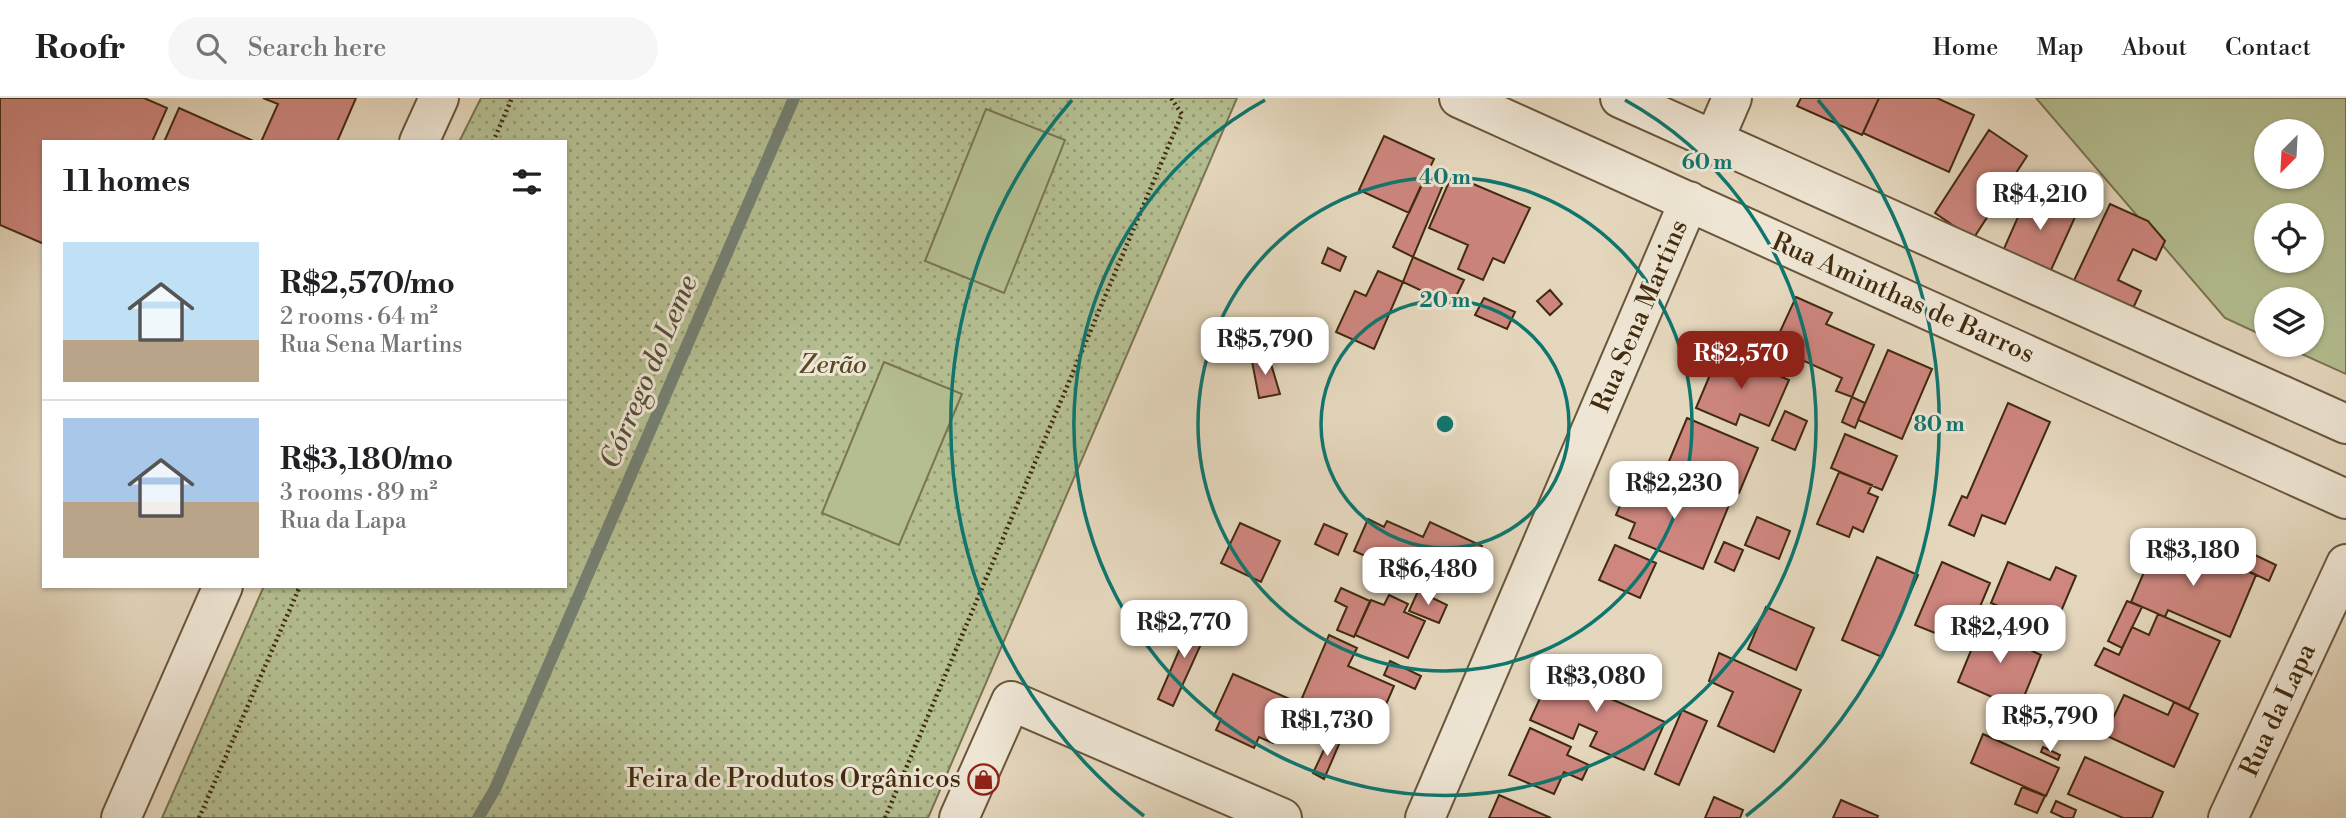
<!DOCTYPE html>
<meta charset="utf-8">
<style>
:root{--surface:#fff;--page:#f6f6f6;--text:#202124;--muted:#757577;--line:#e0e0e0;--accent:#8f2418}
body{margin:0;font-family:"Libre Bodoni",serif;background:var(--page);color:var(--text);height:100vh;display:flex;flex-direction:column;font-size:26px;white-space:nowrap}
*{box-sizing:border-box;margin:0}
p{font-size:23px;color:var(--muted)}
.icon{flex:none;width:38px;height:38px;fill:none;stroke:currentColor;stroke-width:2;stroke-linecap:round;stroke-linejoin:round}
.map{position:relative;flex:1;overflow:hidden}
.side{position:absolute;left:42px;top:42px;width:525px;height:448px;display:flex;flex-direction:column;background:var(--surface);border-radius:0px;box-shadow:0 2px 5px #0004}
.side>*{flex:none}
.needle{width:46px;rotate:204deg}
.fabs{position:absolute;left:2254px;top:21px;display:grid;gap:14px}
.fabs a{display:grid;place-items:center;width:70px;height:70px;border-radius:50%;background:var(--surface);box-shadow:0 2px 5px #0004;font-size:35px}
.price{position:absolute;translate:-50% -60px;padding:0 16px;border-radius:14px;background:#fff;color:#222;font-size:23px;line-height:46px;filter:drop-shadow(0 2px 4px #0008)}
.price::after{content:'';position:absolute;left:50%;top:42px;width:21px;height:16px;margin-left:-10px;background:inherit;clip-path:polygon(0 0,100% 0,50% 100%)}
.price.selected{background:var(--accent);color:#fff}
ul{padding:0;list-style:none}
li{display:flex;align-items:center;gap:21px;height:175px;padding:0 21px}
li+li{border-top:2px solid var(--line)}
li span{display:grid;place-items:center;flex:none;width:196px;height:140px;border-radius:0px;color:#555}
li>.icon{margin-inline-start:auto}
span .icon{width:84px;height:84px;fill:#fffc;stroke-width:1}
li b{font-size:30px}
h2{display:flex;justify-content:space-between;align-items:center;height:84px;padding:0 21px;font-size:30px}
header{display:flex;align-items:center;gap:42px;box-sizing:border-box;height:98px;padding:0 35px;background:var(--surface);border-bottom:2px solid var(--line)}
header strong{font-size:33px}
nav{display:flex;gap:38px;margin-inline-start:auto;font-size:24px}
.search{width:490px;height:63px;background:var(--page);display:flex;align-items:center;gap:18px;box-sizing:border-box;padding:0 24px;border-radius:38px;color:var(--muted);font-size:26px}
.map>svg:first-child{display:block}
.grass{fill:url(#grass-dots);stroke:#7a7450;stroke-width:2}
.pitch{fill:#b4be91;stroke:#7a7450;stroke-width:2;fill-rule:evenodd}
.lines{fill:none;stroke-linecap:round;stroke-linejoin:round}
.stream{stroke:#748073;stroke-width:12}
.building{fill:#ce867f;stroke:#412b0e;stroke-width:2}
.minor-casing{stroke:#6a563a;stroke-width:42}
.path{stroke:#412b0e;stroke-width:4.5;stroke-dasharray:2 3.5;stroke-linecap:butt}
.minor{stroke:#eee5d4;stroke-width:38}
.ring{fill:none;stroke:#0f766e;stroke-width:3.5}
.labels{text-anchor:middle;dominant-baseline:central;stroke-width:6;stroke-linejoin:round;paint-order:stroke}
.street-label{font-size:26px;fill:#412b0e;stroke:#eee5d4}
.park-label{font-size:26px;font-style:italic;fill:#584828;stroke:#eee5d4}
.poi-label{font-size:26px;fill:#412b0e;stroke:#eee5d4;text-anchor:end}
.water-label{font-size:28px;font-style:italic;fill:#564e38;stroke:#eee5d4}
.centre{fill:#0f766e;stroke:#eee5d4;stroke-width:3.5}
.ring-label{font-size:21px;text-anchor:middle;font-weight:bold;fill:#0f766e;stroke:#eee5d4;stroke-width:6;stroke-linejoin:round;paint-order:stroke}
</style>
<header>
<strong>Roofr</strong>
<div class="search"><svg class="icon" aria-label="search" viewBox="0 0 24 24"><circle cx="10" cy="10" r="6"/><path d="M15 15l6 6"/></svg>Search here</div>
<nav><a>Home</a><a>Map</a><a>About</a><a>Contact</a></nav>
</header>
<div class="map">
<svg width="2346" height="720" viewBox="0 0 2346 720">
<defs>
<pattern id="grass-dots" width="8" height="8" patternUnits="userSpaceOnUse" patternTransform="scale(1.75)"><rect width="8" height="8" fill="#b4be91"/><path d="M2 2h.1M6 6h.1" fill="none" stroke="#949b75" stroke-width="1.8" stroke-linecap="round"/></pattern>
</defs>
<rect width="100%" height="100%" fill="#e5d7bd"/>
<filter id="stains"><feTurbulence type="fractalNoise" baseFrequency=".00286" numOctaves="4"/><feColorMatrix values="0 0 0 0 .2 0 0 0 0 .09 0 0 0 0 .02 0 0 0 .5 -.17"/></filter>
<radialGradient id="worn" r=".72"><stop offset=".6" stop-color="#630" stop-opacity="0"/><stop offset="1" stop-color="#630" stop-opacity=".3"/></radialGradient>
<path class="grass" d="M481,0H1237L928,720H162L264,488H565V44H459Z"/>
<path class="pitch" d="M2036,0H2346V276L2282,247H2312V201H2266V239L2225,220ZM2266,33H2312V79H2266ZM2266,117H2312V163H2266Z
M986,11L1065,42L1004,195L925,163Z
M884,264L962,296L899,447L822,415Z"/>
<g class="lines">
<path class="stream" d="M478,720L495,691L794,0"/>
</g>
<path class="building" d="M0,0H144L167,10L152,44H44V146L0,127Z
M263,0H356L337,44H261L278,6Z
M1801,0H1879L1862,37L1797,8Z
M1879,0H1937L1974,17L1949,74L1863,35Z
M179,10L256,44H164Z
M1989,32L2027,58L1973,141L1935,115Z
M1384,38L1434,61L1409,115L1359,92Z
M1452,77L1530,110L1504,165L1493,160L1483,182L1458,171L1468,147L1429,130Z
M1425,79L1443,87L1413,159L1393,149Z
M2033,85L2081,106L2046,183L1999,162Z
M2110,106L2148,123L2165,143L2156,162L2133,151L2118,182L2141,193L2129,219L2069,193Z
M1328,150L1346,159L1340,173L1322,165Z
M1413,159L1464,182L1452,207L1403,184Z
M1378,173L1403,184L1374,251L1336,234L1355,193L1366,198Z
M1550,192L1562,206L1550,217L1537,203Z
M1796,199L1832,215L1826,226L1874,247L1852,299L1836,293L1842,280L1773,249Z
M1484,200L1515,214L1507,231L1475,217Z
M1888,252L1932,271L1902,341L1858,322Z
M1720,253L1789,282L1769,328L1740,316L1736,327L1696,310Z
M1268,256L1280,296L1259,300L1252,263Z
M1852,299L1865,305L1855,330L1842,324Z
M2008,305L2050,324L2005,426L1982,417L1974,438L1949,427L1962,398L1967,400Z
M1785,313L1807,323L1795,352L1772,342Z
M1687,320L1758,350L1739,395L1703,380L1697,394L1662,380Z
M1845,336L1897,358L1882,392L1831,370Z
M1839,374L1872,387L1868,395L1878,399L1863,434L1853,429L1849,439L1817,426Z
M1631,383L1664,396L1670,383L1729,407L1703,471L1629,440L1635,425L1616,417Z
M1757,419L1790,433L1779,461L1745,447Z
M1368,421L1384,429L1387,423L1423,439L1430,424L1482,448L1477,461L1455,451L1437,490L1354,453Z
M1240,425L1280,443L1261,484L1221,465Z
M1324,426L1347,436L1338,457L1315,446Z
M2161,435L2192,449L2187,460L2218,474L2223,463L2256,477L2230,539L2168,512L2165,519L2131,504Z
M1724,444L1743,452L1734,473L1715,464Z
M1615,447L1656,465L1640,500L1599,482Z
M2255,457L2276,467L2269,483L2248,473Z
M1877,459L1918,477L1882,559L1842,542Z
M1942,464L1990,485L1974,523L1964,519L1955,543L1915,527Z
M2008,464L2050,482L2056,469L2076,478L2051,537L2022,523L2017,535L2002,528L2008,512L1991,505Z
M1341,490L1370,503L1354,539L1337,532L1347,509L1335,503Z
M1418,493L1447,507L1439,525L1409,513Z
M1389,497L1408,506L1404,514L1425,523L1408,560L1355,537L1371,502L1384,507Z
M2127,503L2142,509L2122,550L2108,543Z
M1766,509L1814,530L1796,572L1748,551Z
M2158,516L2220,543L2189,611L2095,567L2104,550L2119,557L2132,529L2149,537Z
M1194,518L1211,524L1173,608L1158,601Z
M1984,521L2017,535L2013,544L2041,557L2019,611L1958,584Z
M1329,537L1357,550L1348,568L1394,588L1375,632L1302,600Z
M1719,555L1801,592L1774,654L1718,628L1733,594L1709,583Z
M1560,557L1611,579L1604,598L1665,624L1644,672L1590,648L1597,634L1579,626L1573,641L1530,622Z
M1390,563L1421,578L1415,591L1384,577Z
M1233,576L1292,602L1273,645L1259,639L1254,650L1216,632L1221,621L1214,618Z
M2124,597L2168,617L2174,604L2198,616L2174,669L2105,637Z
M1682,612L1707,623L1679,687L1655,676Z
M1530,630L1571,649L1567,657L1589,667L1582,682L1564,674L1554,696L1509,677Z
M1983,636L2059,670L2046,698L1971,665Z
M1330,639L1340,644L1324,681L1313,675Z
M2043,649L2060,657L2058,662L2041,654Z
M2085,659L2163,694L2152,720H2123L2068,696Z
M2022,689L2045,698L2037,715L2015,706Z
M1499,697L1551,720H1489Z
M1714,699L1743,712L1740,720H1705Z
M1841,702L1878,718L1877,720H1833Z
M2056,703L2076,712L2073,720H2064L2051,714Z"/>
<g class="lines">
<defs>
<path id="minor" d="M1459,0L2346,401
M1620,0L2346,326
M1714,42L1732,0
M419,44L439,0
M121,720L223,488
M959,720L1011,603L1282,720
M1425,720L1689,103
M2228,720L2346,466"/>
</defs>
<use href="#minor" class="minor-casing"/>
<path class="path" d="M493,44L512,0
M199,720L300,488
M885,720L1182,16L1171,0"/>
<use href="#minor" class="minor"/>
</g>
<g class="ring">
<circle cx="1445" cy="326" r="124"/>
<circle cx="1445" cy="326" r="247"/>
<path d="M1625 2A371 371 0 1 1 1265 2"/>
<path d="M1144 718A494 494 0 0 1 1072 2M1818 2A494 494 0 0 1 1746 718"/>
</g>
<defs>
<symbol id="shop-ring" viewBox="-11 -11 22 22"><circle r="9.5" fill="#eee5d4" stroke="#8f2418" stroke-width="1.5"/><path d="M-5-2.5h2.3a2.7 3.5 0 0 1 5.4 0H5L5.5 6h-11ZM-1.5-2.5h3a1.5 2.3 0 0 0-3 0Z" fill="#8f2418"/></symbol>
</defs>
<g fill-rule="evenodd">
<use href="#shop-ring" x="966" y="664" width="35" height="35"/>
</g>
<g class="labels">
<g class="street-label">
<text transform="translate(1903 200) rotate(24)">Rua Aminthas de Barros</text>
<text transform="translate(1640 218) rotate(-67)">Rua Sena Martins</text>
<text transform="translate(2278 612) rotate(-65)">Rua da Lapa</text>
</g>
<g class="park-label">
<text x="833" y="267">Zerão</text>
</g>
<g class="poi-label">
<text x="961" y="681">Feira de Produtos Orgânicos</text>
</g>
<g class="water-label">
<text transform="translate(649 274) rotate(-67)">Córrego do Leme</text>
</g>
</g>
<circle cx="1445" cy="326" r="10" class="centre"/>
<g class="ring-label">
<text x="1707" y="71">60 m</text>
<text x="1445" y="86">40 m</text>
<text x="1445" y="209">20 m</text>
<text x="1939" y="333">80 m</text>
</g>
<rect width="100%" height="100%" filter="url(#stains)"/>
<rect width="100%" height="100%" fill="url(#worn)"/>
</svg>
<div class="fabs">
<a><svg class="needle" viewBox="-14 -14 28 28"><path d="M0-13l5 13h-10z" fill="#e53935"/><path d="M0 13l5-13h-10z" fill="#757577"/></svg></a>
<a><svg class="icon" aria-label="locate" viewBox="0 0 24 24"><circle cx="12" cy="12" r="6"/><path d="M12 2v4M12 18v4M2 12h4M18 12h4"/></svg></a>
<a><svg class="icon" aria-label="layers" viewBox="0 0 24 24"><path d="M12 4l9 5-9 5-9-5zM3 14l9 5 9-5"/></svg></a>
</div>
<b class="price" style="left:2040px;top:134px">R$4,210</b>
<b class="price" style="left:1265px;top:279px">R$5,790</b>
<b class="price selected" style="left:1741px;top:293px">R$2,570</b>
<b class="price" style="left:1674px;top:423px">R$2,230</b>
<b class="price" style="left:2193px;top:490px">R$3,180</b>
<b class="price" style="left:1428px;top:509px">R$6,480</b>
<b class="price" style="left:1184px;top:562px">R$2,770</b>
<b class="price" style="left:2000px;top:567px">R$2,490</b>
<b class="price" style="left:1596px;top:616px">R$3,080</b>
<b class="price" style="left:2050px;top:656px">R$5,790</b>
<b class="price" style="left:1327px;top:660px">R$1,730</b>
<section class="side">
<h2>11 homes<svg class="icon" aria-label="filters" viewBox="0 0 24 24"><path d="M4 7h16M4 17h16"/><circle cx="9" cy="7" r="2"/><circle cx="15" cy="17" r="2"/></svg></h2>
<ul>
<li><span style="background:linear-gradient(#bfe0f5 70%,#b9a48a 0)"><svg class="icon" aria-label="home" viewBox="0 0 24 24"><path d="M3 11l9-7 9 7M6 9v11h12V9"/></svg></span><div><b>R$2,570/mo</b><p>2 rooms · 64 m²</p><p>Rua Sena Martins</p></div></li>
<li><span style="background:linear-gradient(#a9c7e8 60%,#b9a48a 0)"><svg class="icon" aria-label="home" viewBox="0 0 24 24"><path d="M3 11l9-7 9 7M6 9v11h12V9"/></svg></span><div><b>R$3,180/mo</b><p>3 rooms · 89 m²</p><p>Rua da Lapa</p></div></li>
</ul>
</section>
</div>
